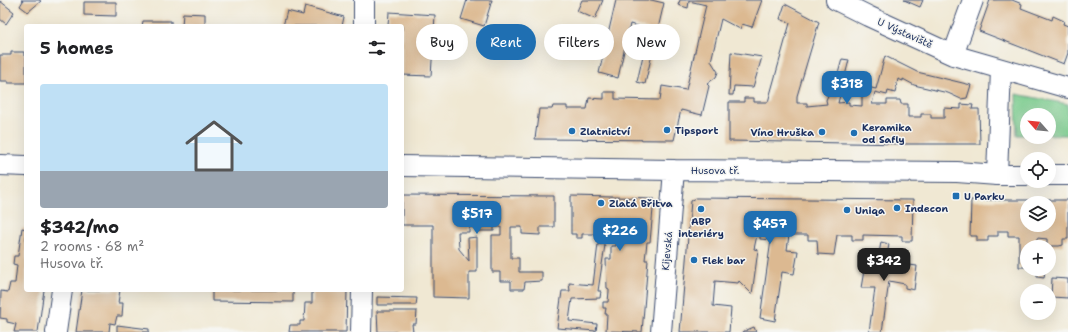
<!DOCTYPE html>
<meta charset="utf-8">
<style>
:root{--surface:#fff;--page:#f2f2f2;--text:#202124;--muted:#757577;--line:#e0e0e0;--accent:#1f6fb2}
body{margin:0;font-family:"Shantell Sans",sans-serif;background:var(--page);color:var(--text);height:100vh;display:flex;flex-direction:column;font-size:15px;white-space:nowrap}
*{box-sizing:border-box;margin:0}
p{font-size:13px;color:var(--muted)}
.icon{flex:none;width:22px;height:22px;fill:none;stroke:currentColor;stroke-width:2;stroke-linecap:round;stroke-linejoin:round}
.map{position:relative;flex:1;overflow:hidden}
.side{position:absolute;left:24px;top:24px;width:380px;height:268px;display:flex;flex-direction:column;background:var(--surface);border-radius:4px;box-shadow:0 4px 16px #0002}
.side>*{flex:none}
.banner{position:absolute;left:416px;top:24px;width:380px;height:36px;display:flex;gap:8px}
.needle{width:26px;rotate:297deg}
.tools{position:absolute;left:1020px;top:108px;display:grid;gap:8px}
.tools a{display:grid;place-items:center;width:36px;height:36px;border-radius:50%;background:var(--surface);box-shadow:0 4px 16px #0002;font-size:20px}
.price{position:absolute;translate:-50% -34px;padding:0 9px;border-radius:8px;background:var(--accent);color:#fff;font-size:13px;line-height:26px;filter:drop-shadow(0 1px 2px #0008)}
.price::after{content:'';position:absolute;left:50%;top:24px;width:12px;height:9px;margin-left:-6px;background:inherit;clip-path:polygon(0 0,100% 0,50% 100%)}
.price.selected{background:#222;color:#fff}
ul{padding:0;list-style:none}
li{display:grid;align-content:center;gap:8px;height:212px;padding:0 16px}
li+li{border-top:1px solid var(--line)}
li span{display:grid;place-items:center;height:124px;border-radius:4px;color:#555}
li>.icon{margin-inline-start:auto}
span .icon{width:72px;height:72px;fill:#fffc;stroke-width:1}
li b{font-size:17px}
h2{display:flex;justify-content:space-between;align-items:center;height:48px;padding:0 16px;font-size:17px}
.chip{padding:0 14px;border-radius:18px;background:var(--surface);box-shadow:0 4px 16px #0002;font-size:14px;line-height:36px}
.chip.selected{background:var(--accent);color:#fff}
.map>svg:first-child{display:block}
.green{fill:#79cb8c;stroke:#4a7d75}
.building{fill:#dcb991;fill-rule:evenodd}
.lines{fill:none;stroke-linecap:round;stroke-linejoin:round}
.minor-casing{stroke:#3b4b70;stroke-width:22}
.minor{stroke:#fff;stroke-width:20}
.poi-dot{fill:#1f6fb2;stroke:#f6f6f2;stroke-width:1.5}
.labels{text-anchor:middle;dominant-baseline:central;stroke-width:3;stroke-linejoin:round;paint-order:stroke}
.street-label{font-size:10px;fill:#1b2f5e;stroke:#f6f6f2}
.poi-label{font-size:10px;font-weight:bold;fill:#1b2f5e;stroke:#f6f6f2;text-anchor:start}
</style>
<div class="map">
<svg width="1068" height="332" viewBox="0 0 1068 332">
<rect width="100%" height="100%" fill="#f6f6f2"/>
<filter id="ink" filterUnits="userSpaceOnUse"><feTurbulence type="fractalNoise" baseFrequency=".025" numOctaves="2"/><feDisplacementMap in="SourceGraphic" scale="8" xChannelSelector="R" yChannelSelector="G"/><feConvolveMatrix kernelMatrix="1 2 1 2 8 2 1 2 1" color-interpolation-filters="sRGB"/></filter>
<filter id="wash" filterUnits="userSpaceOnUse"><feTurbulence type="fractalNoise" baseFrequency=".012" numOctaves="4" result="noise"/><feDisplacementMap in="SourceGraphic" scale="16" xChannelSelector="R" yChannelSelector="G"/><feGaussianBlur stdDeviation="0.9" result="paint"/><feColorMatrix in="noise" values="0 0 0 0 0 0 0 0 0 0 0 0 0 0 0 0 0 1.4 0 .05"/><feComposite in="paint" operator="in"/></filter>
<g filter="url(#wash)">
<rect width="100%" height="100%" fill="#f0e8d3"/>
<path class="green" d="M1016,94L1068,104V135H1049V115H1027V135H1017Z"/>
<g id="blocks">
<path class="building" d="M21,0H39L41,1L28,12L20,6L23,1Z
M467,0H492L484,26L461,19Z
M582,0H603L595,19L577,11Z
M616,0H651L664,3L645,84L637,82L649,29L630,24L618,78L599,73Z
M680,0H762L752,27L742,24L740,29L721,19L711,61L718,72L716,77L707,84L709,86L702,115L681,110L674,140L535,139L539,109H552L553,106H567V109H587L589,98L604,99V92H615V99L660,100L662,86L686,90L706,5L689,1L688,8L678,5Z
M904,0H923L920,7Z
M990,0H1012L1022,4L1021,8L1052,20L1053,16L1064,21L1063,24L1068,26V53L1064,64L979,31Z
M0,1L14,12L6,24L0,19Z
M84,2H116V16L84,15Z
M785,4L819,22L797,96V103H807V106L827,104L826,100L830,91L833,92L842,59L849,60L838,103L849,102V105L862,106V90H867V87L876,89L885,56L917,72L971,85L967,98L961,99L948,93L914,85L903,79V81L898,79L895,93L888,91L887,95L875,92L872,104H887V100H900L901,104H908V117H921V114H931V118H944V108L961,109V104L973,105L972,109H979L980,144H908L729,141V102H744V98H754V102H768L790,23L780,19Z
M305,6L344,17L342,26H283L287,11L303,15Z
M389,12L435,15L431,76L402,75V26H388Z
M183,13L205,14V26H182Z
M143,21H171V26H142Z
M11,52H24V55H26V83H8V81H0V55H11Z
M731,52L762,57L753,87L734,86L733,95H729Z
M402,195L554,196V227H540V235L522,234V227H511V258H519V272H542V281L525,282L524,289H511V281H500V272H492V235H501V227H494V231H479L480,227H469V232H458L459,249L469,261L468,238L477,237V272H469V298L433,297V225H402Z
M571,196L654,198L650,242H647L645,260H648L642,332L606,331L607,314H605L606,308H603V302H608L609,291V289L607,288L606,259H611V246H616V234H610V233H599V234H582V238H576V234H571Z
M696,198L913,200L912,241H902V236L863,235V240H852V235H837L834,255L818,254L817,240H808V235H789L787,250L798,251L794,274L782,272L775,321L760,318L771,240L760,239V235H757L754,249L758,250L752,294L739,281L738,283L715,281L713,306L731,308L729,332H680L691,201Z
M971,200H1068V239H1063V245L1059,246H1047V239L1037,238V247H1027V267H1019V236H1008V231H998V236H988V241H977V236H970ZM1027,203H1049V225H1027Z
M22,228L26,229V290H44L38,332H14L16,324L7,322V319L0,318L1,291L8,292L10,283H15L17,265L13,264L14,256H18Z
M881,242L889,244L886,262L917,266L914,290L905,288V284L889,281L882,332H869L875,288H861L867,253L879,254Z
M598,244L605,245L598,291H601L600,298L572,299L569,321L597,324L596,331L557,328L562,291H570L569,283L593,285Z
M1037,269H1045L1044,278L1037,277Z
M1052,278L1068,279V298L1051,297Z
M82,290H120L118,303H123L122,316H117L115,324L110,323L109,332H76Z
M212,290H293V302L212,301Z
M312,290H347L346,332H289L290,325H300V321H304L305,303H312Z
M377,297L417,298L416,305H377Z
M377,311H417L416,324H412L413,332H378Z
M117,325L149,329V332H117Z
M754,327L756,332H742Z"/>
</g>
</g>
<g filter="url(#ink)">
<use href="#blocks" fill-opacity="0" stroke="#3b4b70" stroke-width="1"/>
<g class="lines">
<defs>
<path id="minor" d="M836,0L868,16L953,55L1068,88
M364,26V0
M953,55L973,0
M0,165L26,166
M402,166L674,170L957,172L997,175H1027
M997,175L1001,69
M1049,175H1068
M56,332L62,290
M361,332L362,290
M661,332L674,170"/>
</defs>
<use href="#minor" class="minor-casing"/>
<use href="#minor" class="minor"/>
</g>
</g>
<g class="poi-dot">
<circle cx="667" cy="130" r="4"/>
<circle cx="572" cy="131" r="4"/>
<circle cx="822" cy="132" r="4"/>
<circle cx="854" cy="133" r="4"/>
<rect x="952" y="192" width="8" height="8" rx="2"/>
<circle cx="601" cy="203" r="4"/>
<circle cx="897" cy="208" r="4"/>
<circle cx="701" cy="209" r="4"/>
<circle cx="847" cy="210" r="4"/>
<circle cx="694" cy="260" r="4"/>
</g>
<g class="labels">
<g class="street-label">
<text transform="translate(905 33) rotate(24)">U Výstaviště</text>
<text x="715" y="170">Husova tř.</text>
<text transform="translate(667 251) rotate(-85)">Kijevská</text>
</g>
<g class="poi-label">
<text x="862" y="127">Keramika<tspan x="862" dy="12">od Safly</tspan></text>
<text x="675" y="130">Tipsport</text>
<text x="580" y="131">Zlatnictví</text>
<text x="814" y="132" text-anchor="end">Víno Hruška</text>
<text x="964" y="196">U Parku</text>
<text x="609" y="203">Zlatá Břitva</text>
<text x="905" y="208">Indecon</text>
<text x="855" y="210">Uniqa</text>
<text x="701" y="221" text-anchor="middle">ABP<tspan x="701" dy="12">interiéry</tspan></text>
<text x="702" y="260">Flek bar</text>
</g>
</g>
</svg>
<div class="tools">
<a><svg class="needle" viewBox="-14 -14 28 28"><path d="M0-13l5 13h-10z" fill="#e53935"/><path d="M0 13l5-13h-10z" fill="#757577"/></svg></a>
<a><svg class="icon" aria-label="locate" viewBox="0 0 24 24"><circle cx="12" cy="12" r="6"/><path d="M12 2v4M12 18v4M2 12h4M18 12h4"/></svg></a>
<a><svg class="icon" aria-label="layers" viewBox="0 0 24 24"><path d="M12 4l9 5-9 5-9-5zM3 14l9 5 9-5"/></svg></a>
<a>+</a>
<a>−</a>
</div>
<b class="price" style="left:847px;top:105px">$318</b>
<b class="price" style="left:477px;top:235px">$517</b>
<b class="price" style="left:770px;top:245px">$457</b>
<b class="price" style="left:620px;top:252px">$226</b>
<b class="price selected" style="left:884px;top:282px">$342</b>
<div class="banner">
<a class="chip">Buy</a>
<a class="chip selected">Rent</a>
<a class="chip">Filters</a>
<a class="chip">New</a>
</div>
<section class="side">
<h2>5 homes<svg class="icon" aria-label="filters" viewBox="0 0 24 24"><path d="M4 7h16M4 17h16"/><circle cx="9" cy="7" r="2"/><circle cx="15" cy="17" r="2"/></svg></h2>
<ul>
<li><span style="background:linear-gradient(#bfe0f5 70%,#9aa5b1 0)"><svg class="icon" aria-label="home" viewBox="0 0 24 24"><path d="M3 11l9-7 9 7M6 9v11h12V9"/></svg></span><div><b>$342/mo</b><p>2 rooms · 68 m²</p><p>Husova tř.</p></div></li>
</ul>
</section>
</div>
